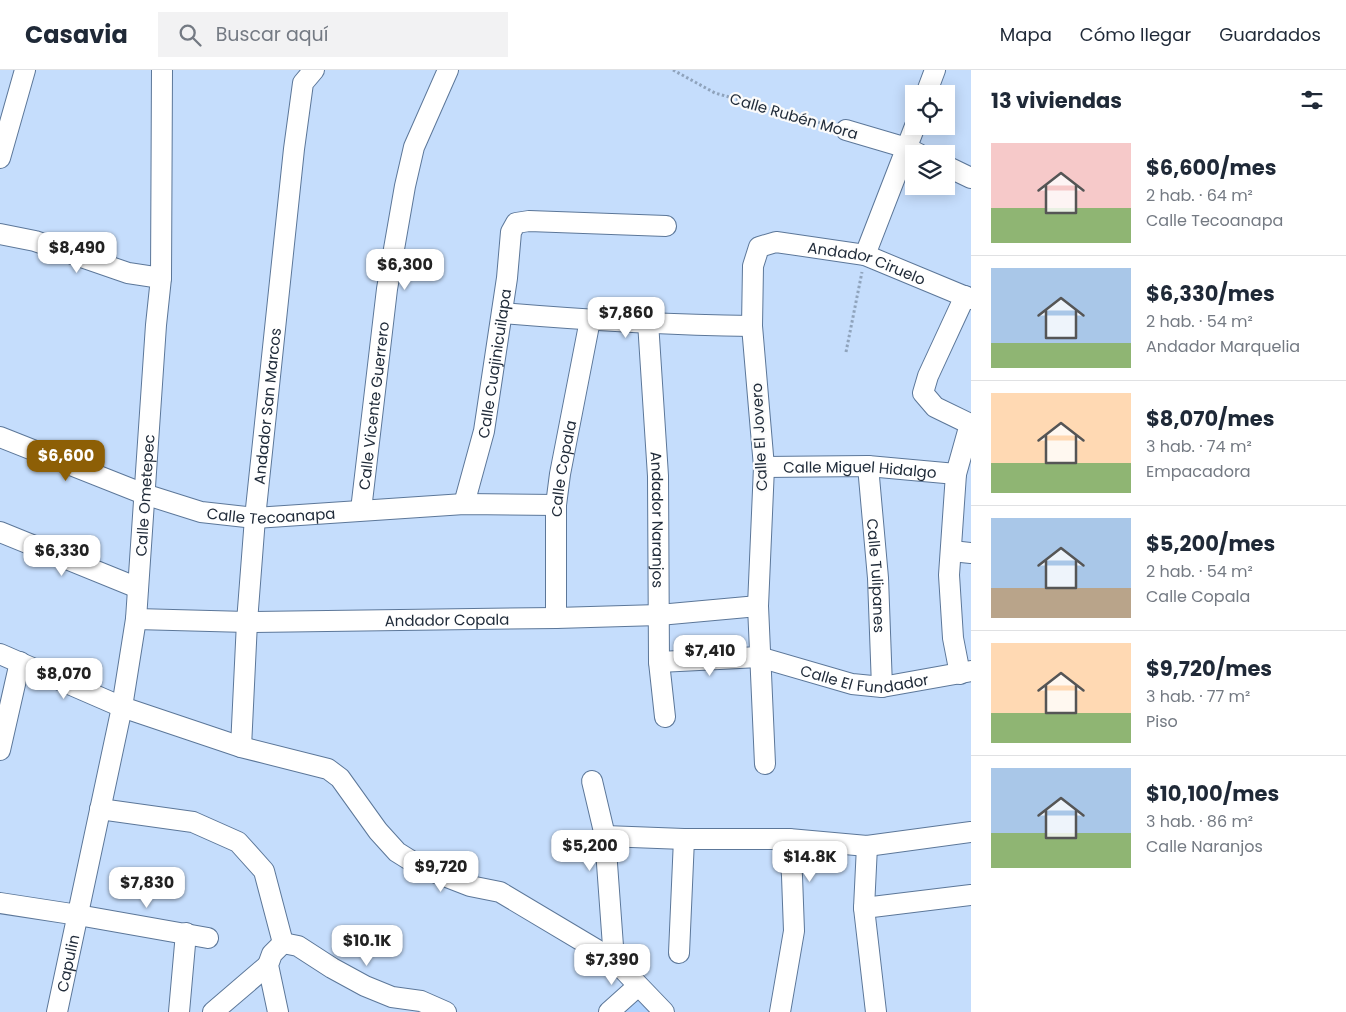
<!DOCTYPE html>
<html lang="es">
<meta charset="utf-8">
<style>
:root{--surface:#fff;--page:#f2f2f3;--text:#1f2937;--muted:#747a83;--line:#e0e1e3;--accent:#8d5f06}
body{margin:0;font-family:Poppins,sans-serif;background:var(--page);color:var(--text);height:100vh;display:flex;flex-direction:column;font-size:19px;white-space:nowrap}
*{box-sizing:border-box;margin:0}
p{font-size:16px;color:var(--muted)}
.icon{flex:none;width:28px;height:28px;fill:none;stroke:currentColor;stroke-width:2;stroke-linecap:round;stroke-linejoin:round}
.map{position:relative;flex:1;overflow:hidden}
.drawer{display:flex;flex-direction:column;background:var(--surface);width:375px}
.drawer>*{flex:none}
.tools{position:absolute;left:905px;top:15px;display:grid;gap:10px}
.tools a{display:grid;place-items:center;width:50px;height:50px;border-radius:0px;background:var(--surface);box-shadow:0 2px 12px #0003;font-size:25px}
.price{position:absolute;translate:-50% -42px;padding:0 11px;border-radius:10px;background:#fff;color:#222;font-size:16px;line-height:32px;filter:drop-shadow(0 1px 2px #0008)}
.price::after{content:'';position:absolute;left:50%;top:30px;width:15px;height:11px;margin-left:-8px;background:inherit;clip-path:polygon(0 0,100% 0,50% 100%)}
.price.active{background:var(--accent);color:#fff}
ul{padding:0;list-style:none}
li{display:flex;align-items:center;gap:15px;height:125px;padding:0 20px}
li+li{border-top:1px solid var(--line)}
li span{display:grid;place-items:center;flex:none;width:140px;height:100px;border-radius:0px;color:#555}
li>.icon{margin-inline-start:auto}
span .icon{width:60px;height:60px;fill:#fffc;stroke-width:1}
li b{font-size:21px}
h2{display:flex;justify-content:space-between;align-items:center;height:60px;padding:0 20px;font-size:21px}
header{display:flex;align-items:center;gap:30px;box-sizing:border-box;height:70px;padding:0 25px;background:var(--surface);border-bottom:1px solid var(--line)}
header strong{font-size:24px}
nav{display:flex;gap:28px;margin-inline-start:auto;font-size:18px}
.search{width:350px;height:45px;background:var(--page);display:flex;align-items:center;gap:12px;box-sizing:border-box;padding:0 18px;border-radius:0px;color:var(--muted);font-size:19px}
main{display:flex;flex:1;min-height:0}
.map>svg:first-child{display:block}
.built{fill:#b0d2fe}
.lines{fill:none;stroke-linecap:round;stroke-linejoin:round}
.minor-casing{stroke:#5c7799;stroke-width:22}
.path{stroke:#8fa3bc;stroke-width:3;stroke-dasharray:2.5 2.5;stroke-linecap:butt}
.minor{stroke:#fff;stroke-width:20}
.labels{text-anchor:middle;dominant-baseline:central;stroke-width:4.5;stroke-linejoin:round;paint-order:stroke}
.street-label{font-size:15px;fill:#212c3a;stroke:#fbfbfb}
</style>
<header>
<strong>Casavia</strong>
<div class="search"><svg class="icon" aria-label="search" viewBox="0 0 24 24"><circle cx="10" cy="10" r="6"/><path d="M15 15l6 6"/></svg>Buscar aquí</div>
<nav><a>Mapa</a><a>Cómo llegar</a><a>Guardados</a></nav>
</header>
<main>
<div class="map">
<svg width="971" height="942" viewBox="0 0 971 942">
<rect width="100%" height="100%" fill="#c5ddfc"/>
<path class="built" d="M639,928L652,942H623Z"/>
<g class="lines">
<defs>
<g id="minor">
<path d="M926,24L935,0"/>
<path d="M846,60L907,78L919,84"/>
<path d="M0,88L25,0"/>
<path d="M946,96L971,108"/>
<path d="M0,164L35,171L128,203L161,208"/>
<path d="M865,185L915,56"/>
<path d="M502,243C585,250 668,255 752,256"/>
<path id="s1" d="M648,252L658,406L659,592L665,647"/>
<path id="s2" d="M0,367L144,424L201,442L255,448L464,434L556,435"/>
<path id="s3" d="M868,396L878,508L882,617"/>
<path id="s4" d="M764,397L868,396L956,404"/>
<path id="s5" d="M464,434L484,361L507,208L511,162L516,153L529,151L666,156"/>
<path id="s6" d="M361,440L387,219L405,116L414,77L448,0"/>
<path d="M0,462L138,518"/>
<path d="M952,481L971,483"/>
<path id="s7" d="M556,548V435L560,404L590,250"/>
<path id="s8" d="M136,549L247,552L556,548L659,545L758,536"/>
<path d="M0,584L122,637L241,677L328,699L340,708L378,761L397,782L421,797L470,816L500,822L614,890L664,942"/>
<path id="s9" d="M659,592L759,587L852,614L882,617L971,601"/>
<path d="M960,604L953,568L949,505L956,404L970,354L935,337L923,323L928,306L965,226"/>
<path id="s10" d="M241,677L247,552L255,448L294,79L303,13L314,0"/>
<path d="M0,680L20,592"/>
<path id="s11" d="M765,694L758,536L764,397L752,256L753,196L759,177L776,172L865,185L971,229"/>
<path d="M592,711L605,766L614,890"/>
<path d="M100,739L193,752L238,772L264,801L283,873"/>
<path d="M605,766L684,769H789L867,776L971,762"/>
<path d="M867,776L864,838L876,942"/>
<path d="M0,833L78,845L208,868"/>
<path d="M864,838L971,825"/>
<path d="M283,873L298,876L332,898L365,916L392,927L421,931L446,942"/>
<path d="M679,883L684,769"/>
<path id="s12" d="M57,942L122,637L136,549L156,255L161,208L162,0"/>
<path d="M179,942L186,863"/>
<path d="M213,942L268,895"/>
<path d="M278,942L268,895L272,884L283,873"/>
<path d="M609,942L638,916"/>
<path d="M780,942L794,861L792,806L789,769"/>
</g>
</defs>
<use href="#minor" class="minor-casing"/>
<path class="path" d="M673,0L715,23L828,55
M846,282L862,202"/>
<use href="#minor" class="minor"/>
</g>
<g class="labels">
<g class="street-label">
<text transform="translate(794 46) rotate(16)">Calle Rubén Mora</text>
<text stroke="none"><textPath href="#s11" startOffset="630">Andador Ciruelo</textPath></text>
<text stroke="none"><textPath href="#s5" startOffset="144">Calle Cuajinicuilapa</textPath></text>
<text stroke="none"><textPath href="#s6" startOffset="105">Calle Vicente Guerrero</textPath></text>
<text stroke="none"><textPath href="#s10" startOffset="342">Andador San Marcos</textPath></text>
<text transform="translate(759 367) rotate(-93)">Calle El Jovero</text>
<text stroke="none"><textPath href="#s7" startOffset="150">Calle Copala</textPath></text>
<text stroke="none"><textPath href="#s4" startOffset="96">Calle Miguel Hidalgo</textPath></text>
<text stroke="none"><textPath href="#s12" startOffset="525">Calle Ometepec</textPath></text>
<text stroke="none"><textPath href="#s2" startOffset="285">Calle Tecoanapa</textPath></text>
<text stroke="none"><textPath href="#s1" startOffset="198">Andador Naranjos</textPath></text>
<text stroke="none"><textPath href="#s3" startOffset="110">Calle Tulipanes</textPath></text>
<text stroke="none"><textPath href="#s8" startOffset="311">Andador Copala</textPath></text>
<text stroke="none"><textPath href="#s9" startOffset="209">Calle El Fundador</textPath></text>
<text stroke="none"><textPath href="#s12" startOffset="50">Capulin</textPath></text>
</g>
</g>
</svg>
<div class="tools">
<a><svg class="icon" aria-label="locate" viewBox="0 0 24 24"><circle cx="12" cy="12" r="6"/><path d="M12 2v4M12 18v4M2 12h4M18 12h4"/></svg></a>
<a><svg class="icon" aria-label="layers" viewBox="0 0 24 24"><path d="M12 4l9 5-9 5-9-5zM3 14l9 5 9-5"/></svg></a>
</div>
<b class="price" style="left:77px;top:204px">$8,490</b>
<b class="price" style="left:405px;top:221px">$6,300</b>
<b class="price" style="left:626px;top:269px">$7,860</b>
<b class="price active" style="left:66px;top:412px">$6,600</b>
<b class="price" style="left:62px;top:507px">$6,330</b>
<b class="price" style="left:710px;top:607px">$7,410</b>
<b class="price" style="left:64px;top:630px">$8,070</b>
<b class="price" style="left:590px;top:802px">$5,200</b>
<b class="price" style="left:810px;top:813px">$14.8K</b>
<b class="price" style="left:441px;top:823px">$9,720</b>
<b class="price" style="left:147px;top:839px">$7,830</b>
<b class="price" style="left:367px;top:897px">$10.1K</b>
<b class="price" style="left:612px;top:916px">$7,390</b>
</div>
<section class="drawer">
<h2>13 viviendas<svg class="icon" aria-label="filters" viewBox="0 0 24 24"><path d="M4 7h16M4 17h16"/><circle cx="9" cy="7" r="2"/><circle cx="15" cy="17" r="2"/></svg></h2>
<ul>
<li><span style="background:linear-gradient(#f6c9c9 65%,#8fb573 0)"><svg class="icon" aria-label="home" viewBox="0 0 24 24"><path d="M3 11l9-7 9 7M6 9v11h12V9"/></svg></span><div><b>$6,600/mes</b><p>2 hab. · 64 m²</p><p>Calle Tecoanapa</p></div></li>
<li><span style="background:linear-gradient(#a9c7e8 75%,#8fb573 0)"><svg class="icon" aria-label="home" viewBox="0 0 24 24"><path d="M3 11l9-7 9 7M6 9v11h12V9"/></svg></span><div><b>$6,330/mes</b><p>2 hab. · 54 m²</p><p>Andador Marquelia</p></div></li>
<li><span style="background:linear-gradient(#ffd9b3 70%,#8fb573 0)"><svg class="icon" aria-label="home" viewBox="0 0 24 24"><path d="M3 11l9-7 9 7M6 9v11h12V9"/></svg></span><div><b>$8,070/mes</b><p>3 hab. · 74 m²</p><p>Empacadora</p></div></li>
<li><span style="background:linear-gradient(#a9c7e8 70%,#b9a48a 0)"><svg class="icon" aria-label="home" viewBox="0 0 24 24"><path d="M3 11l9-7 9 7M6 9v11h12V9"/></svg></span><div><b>$5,200/mes</b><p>2 hab. · 54 m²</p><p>Calle Copala</p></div></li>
<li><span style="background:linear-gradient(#ffd9b3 70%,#8fb573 0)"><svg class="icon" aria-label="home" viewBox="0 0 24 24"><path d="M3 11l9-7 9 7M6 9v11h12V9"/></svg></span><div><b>$9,720/mes</b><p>3 hab. · 77 m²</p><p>Piso</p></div></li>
<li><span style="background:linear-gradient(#a9c7e8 65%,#8fb573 0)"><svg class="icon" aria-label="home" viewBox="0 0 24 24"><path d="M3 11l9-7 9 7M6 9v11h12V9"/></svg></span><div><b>$10,100/mes</b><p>3 hab. · 86 m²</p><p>Calle Naranjos</p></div></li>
</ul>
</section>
</main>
